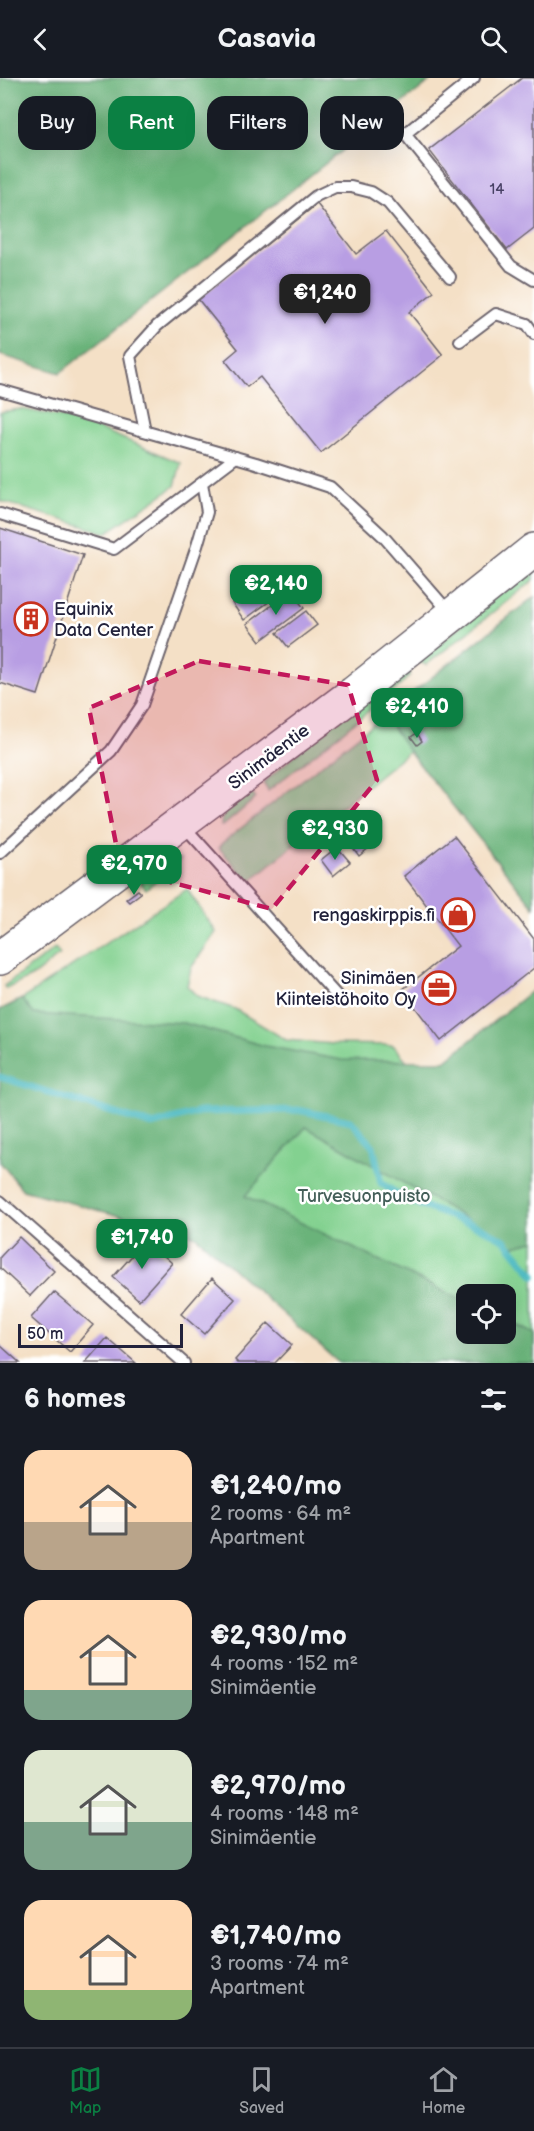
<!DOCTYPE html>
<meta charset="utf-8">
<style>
:root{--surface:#171b24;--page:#20242c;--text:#f1f3f6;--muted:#9ea1a6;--line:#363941;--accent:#0b8043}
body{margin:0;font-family:"Balsamiq Sans",sans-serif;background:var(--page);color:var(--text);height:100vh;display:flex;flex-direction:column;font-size:22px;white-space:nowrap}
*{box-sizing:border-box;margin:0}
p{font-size:20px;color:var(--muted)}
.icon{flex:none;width:33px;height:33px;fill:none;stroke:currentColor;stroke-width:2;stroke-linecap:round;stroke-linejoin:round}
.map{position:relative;height:1285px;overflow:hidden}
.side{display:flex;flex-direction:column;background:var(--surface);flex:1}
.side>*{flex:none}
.guide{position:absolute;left:18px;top:18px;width:498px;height:54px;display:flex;gap:12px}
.tools{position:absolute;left:456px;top:1206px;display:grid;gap:12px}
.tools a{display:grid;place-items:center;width:60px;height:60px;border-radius:12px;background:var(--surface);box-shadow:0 6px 24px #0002;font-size:30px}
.scale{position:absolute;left:18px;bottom:15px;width:165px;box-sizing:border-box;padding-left:6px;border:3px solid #22223b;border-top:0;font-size:16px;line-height:21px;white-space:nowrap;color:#22223b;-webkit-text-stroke:4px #fff;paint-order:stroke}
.price{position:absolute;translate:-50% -51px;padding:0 14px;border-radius:12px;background:var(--accent);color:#fff;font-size:20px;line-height:39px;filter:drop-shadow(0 2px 3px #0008)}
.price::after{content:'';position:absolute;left:50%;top:36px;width:18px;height:14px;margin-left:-9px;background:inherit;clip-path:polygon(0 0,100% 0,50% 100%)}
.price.current{background:#222;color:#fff}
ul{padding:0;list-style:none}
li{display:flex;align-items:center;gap:18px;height:150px;padding:0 24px}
li span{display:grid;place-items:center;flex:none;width:168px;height:120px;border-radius:18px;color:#555}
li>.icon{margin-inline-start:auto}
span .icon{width:72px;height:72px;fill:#fffc;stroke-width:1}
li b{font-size:26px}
h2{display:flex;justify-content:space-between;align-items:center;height:72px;padding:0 24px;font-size:26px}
.chip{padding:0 21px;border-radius:18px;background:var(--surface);box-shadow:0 6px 24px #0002;font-size:21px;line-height:54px}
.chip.current{background:var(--accent);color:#fff}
header{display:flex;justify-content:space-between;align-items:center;height:78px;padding:0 24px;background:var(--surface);font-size:27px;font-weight:700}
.tab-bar{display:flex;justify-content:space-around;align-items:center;height:84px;border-top:2px solid var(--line);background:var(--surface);font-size:16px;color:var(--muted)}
.tab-bar a{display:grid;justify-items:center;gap:3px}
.tab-bar .current{color:var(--accent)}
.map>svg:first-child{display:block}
.green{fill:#83d190;stroke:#527a66;stroke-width:1.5;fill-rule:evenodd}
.forest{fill:#6ab37a;stroke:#466a5a;stroke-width:1.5}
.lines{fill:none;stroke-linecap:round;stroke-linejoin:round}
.stream{stroke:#48b8bf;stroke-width:7}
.building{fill:#b89ee3}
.lane-casing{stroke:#6c646c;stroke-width:14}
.primary-casing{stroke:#6c646c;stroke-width:36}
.lane{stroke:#fff;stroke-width:10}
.primary{stroke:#fff;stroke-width:33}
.marked{fill:#c2185b;fill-opacity:0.2;stroke:#c2185b;stroke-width:4.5;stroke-dasharray:12 8;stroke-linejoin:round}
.labels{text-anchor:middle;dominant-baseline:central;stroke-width:5;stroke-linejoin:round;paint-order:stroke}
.number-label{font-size:15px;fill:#484165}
.poi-label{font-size:18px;fill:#22223b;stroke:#fff;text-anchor:end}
.street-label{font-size:18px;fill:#22223b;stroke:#fff}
.park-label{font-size:18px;fill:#445f59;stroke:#fff}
</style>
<header><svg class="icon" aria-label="back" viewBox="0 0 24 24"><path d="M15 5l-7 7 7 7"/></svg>Casavia<svg class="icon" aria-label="search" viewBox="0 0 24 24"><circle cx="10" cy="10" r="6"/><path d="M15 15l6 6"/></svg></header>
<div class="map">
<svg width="534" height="1285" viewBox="0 0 534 1285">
<rect width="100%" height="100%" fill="#fff"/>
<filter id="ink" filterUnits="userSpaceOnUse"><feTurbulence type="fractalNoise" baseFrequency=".0167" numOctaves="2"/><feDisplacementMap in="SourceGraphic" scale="12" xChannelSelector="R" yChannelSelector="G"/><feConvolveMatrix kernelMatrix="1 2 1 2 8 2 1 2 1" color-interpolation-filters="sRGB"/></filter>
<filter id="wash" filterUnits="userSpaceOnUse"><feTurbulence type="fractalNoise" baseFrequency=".008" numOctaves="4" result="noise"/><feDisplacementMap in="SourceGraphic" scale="24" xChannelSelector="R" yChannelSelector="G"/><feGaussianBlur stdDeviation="1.35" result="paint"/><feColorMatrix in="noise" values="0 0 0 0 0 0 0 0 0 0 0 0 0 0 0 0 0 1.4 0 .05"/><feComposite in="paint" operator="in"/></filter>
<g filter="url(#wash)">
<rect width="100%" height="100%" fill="#f4e0c6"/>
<path class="green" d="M21,331L79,342L181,385L175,408L106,455L0,423V334Z
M534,484V502L426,587L419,584Z
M534,519V829L409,673L249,804L219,770L221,766Z
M410,592V597L400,608L268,713L263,705L328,648L365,620Z
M251,714L256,720L223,748H221C221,729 237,723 251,714Z
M181,781L146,811L141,805L157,782Z
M187,811L216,854L191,890L187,908L197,918L235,931L286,962L333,966L393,967L407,983H445L534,911V1285H339L196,1158L23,1112L0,1084V932L22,921ZM466,1216H506V1256H466Z
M55,871L60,877L33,898L6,911L4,908Z"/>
<path class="forest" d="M0,0H434L60,295L0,277Z
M534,519V829L409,673L384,637Z
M534,911V1163L514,1168L306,1049L245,1118L466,1224V1256H506V1242L534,1256V1285H339L196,1158L23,1112L0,1084V932L22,921L34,936L184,945L265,968L342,982L445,983Z"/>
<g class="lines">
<path class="stream" d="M0,999L152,1047L199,1034L298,1032L351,1043L373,1068L381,1105L406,1122L482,1150L505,1162L534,1197"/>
</g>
<g id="blocks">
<path class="building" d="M522,0H534V151L507,172L429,72Z
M317,126L356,176L386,153L434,214L409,234L443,277L321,375L260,299L247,309L225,282L238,271L198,221Z
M0,450L83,477L38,617L0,605Z
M276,492L289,509L244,542L232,525Z
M291,513L304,530L260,563L247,546Z
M306,533L317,547L288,569L277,555Z
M417,655L422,663L417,667L411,659Z
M367,755L375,765L359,778L351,767Z
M454,758L534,861V890L441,963L402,912L458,868L404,798Z
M337,769L350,784L333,798L321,782Z
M138,812L141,815L129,824L126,821Z
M19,1159L54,1193L30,1218L0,1190V1179Z
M146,1162L172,1185L139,1222L113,1199Z
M212,1200L235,1221L204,1256L181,1236Z
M54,1214L93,1247L70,1274L31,1240Z
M268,1245L292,1267L275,1285H238L235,1282Z
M107,1260L136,1285H85Z
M0,1267L20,1285H0Z"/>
</g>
</g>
<g filter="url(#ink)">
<use href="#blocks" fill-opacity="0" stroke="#6c646c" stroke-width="1.5"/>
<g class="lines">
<defs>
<path id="lane" d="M474,0L405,56L511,188L534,202
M460,263L496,236L527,246L534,256
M0,312L256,385L330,409L383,458L450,535
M145,353L130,278L157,248L316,118L335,109H351L371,114L388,125L450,199
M0,436L114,471L236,379
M183,747L337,918
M0,775L111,673L142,627L197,468L207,434L202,405
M0,1123L184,1285"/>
<path id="primary" d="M0,880L354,615L534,472"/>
</defs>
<use href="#lane" class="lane-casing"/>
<use href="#primary" class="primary-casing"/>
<use href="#lane" class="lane"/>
<use href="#primary" class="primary"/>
</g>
</g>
<path class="marked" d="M199,583L348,607L377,702L272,831L121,791L89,630Z"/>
<defs>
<symbol id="building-ring" viewBox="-11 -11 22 22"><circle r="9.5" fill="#fff" stroke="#c8321e" stroke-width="1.5"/><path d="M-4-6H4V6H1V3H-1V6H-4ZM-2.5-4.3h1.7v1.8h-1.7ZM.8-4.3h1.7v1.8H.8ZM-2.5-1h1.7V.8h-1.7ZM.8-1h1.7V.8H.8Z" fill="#c8321e"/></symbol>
<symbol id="shop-ring" viewBox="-11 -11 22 22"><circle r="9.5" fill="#fff" stroke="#c8321e" stroke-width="1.5"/><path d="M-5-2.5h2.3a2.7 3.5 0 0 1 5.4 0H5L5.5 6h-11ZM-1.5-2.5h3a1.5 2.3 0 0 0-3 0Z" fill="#c8321e"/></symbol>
<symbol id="office-ring" viewBox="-11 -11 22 22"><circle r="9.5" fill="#fff" stroke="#c8321e" stroke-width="1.5"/><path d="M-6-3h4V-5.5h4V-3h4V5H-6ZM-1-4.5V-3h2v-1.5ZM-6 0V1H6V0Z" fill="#c8321e"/></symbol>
</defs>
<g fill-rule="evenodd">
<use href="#building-ring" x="12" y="522" width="38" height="38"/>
<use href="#shop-ring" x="439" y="818" width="38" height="38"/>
<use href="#office-ring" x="420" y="891" width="38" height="38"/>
</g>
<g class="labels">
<g class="number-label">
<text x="497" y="111">14</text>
</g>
<g class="poi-label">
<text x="54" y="531" text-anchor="start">Equinix<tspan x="54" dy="21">Data Center</tspan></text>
<text x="435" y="837">rengaskirppis.fi</text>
<text x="416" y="900">Sinimäen<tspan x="416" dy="21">Kiinteistöhoito Oy</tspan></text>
</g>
<g class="street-label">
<text transform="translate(269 679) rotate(-37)">Sinimäentie</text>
</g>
<g class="park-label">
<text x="364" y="1118">Turvesuonpuisto</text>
</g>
</g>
</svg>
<div class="tools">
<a><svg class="icon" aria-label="locate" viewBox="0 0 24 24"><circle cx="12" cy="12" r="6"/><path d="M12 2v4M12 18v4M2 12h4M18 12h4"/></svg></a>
</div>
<div class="scale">50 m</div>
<b class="price current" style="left:325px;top:247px">€1,240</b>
<b class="price" style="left:276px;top:538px">€2,140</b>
<b class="price" style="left:417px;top:661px">€2,410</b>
<b class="price" style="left:335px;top:783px">€2,930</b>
<b class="price" style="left:134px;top:818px">€2,970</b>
<b class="price" style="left:142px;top:1192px">€1,740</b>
<div class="guide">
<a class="chip">Buy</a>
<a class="chip current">Rent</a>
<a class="chip">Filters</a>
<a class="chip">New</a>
</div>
</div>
<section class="side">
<h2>6 homes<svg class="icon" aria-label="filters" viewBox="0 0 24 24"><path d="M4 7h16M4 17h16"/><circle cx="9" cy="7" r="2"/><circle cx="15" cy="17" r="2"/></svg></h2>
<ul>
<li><span style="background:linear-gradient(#ffd9b3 60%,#b9a48a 0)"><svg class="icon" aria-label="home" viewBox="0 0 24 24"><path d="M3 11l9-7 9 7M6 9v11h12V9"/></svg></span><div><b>€1,240/mo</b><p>2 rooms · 64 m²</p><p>Apartment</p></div></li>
<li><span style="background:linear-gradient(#ffd9b3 75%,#7fa58c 0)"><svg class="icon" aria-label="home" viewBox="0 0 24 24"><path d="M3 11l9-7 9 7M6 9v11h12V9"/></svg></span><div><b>€2,930/mo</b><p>4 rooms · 152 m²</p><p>Sinimäentie</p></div></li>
<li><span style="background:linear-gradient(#dfe7d0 60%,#7fa58c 0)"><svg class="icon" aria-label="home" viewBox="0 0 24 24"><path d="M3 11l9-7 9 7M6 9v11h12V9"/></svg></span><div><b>€2,970/mo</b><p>4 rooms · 148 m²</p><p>Sinimäentie</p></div></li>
<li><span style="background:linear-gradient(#ffd9b3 75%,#8fb573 0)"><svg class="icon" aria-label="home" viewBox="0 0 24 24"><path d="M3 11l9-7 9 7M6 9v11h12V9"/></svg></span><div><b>€1,740/mo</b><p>3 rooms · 74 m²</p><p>Apartment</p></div></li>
</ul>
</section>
<nav class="tab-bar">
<a class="current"><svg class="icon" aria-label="map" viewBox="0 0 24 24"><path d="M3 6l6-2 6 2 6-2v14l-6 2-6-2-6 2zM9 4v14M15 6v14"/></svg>Map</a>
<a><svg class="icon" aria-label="saved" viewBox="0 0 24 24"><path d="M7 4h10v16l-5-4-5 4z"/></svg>Saved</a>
<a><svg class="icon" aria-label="home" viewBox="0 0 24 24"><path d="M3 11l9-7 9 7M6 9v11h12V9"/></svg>Home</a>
</nav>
